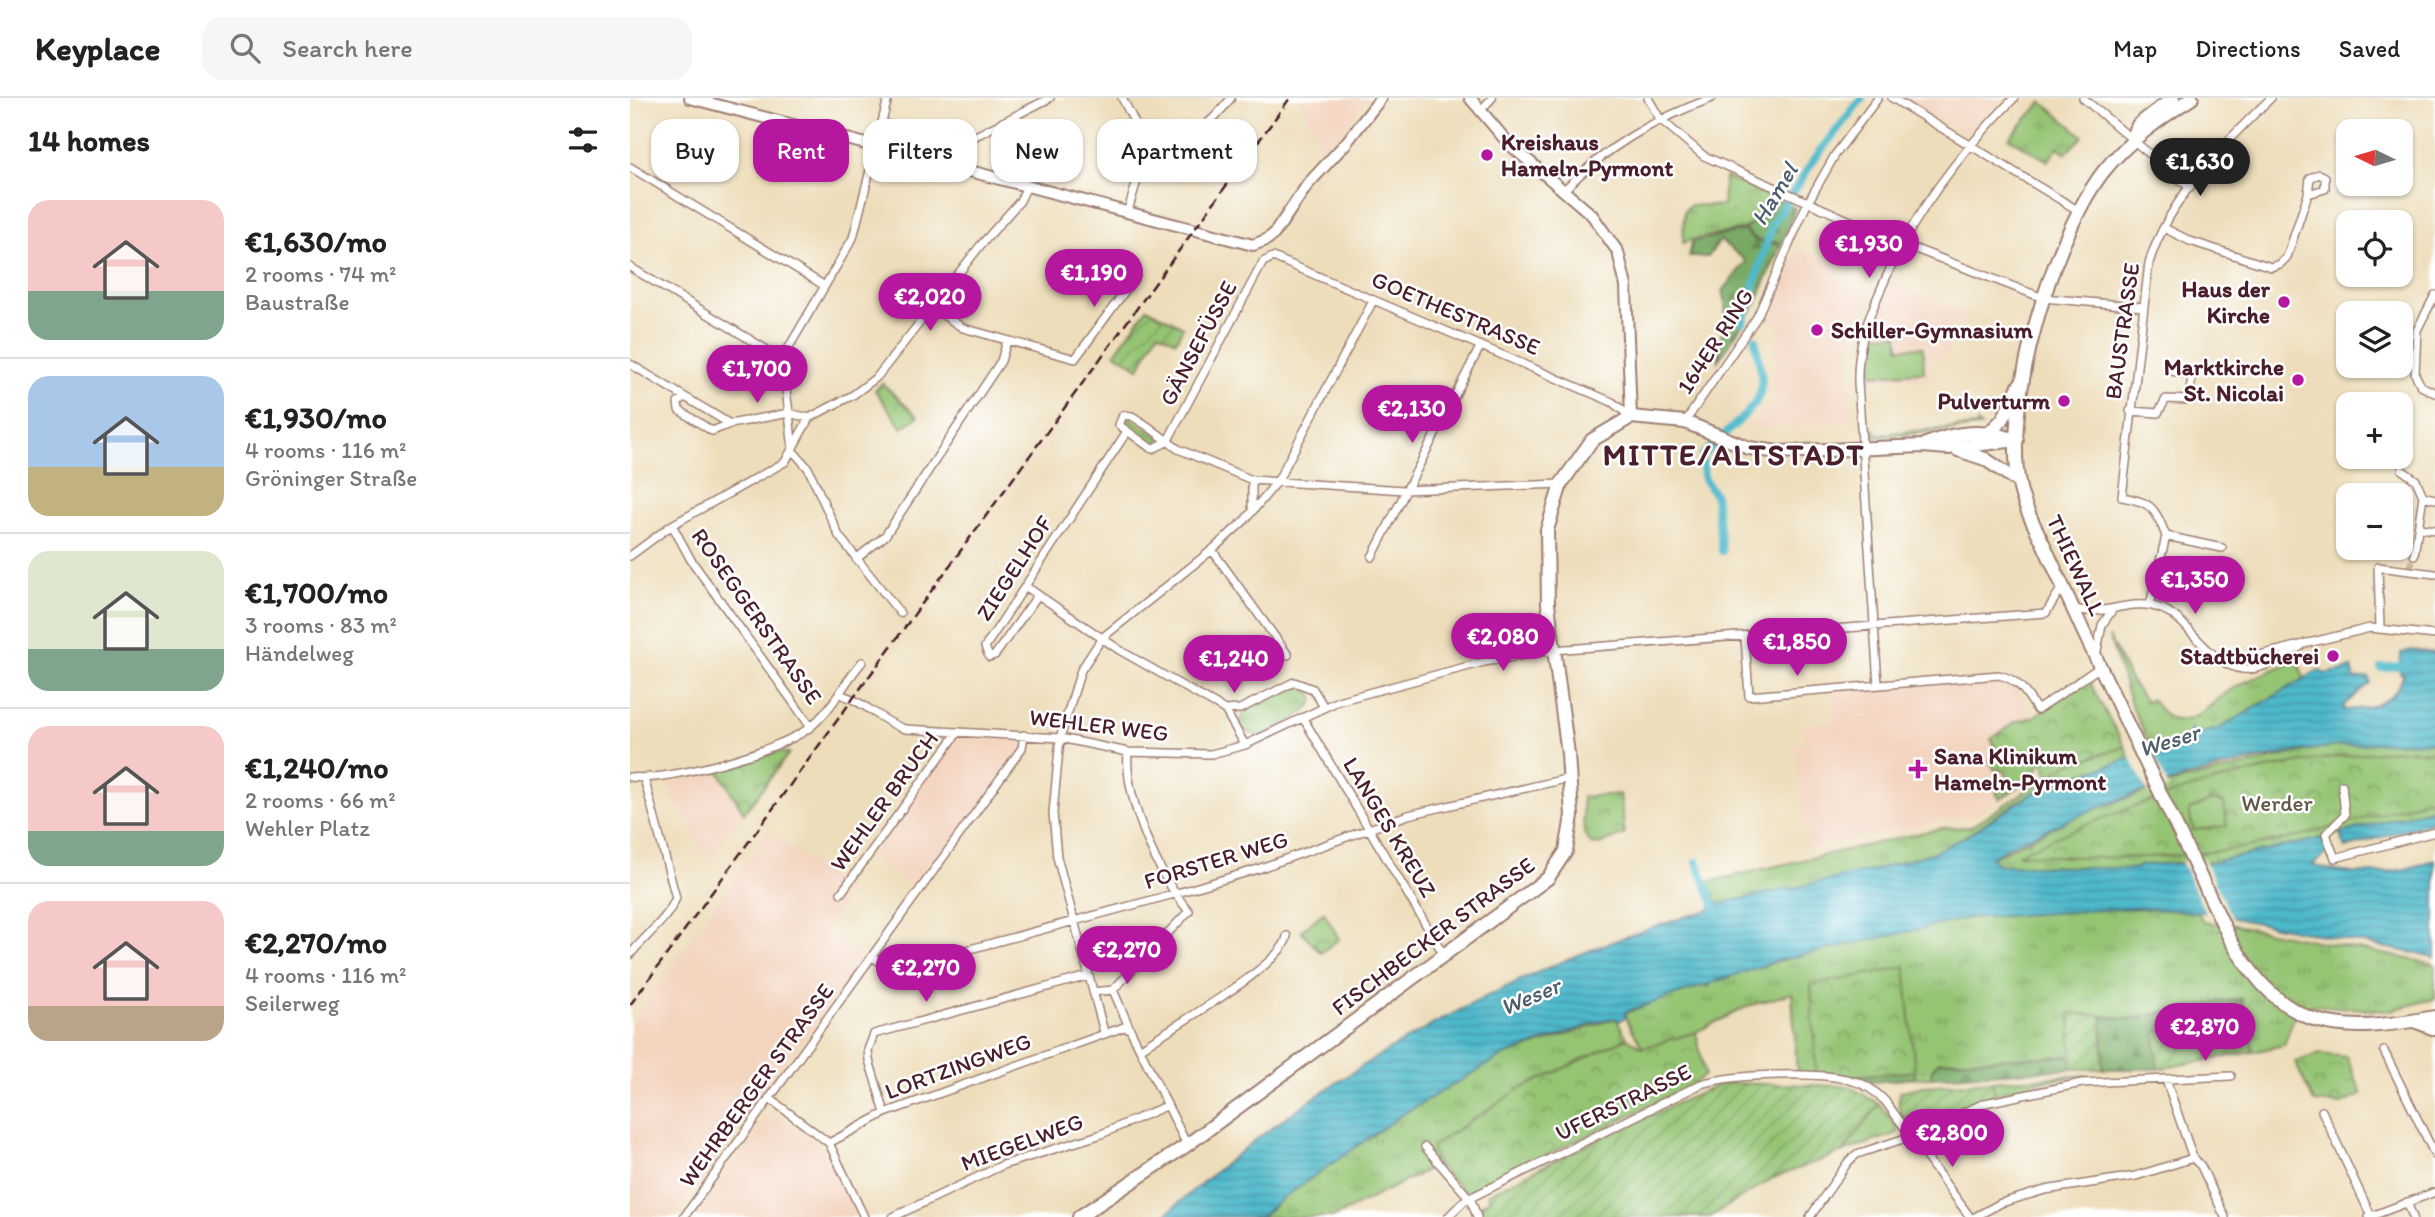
<!DOCTYPE html>
<meta charset="utf-8">
<style>
:root{--surface:#fff;--page:#f6f6f6;--text:#222;--muted:#767676;--line:#e0e0e0;--accent:#b5179e}
body{margin:0;font-family:Itim,sans-serif;background:var(--page);color:var(--text);height:100vh;display:flex;flex-direction:column;font-size:26px;white-space:nowrap}
*{box-sizing:border-box;margin:0}
p{font-size:23px;color:var(--muted)}
.icon{flex:none;width:38px;height:38px;fill:none;stroke:currentColor;stroke-width:2;stroke-linecap:round;stroke-linejoin:round}
.map{position:relative;flex:1;overflow:hidden}
.panel{display:flex;flex-direction:column;background:var(--surface);width:630px}
.panel>*{flex:none}
.hud{position:absolute;left:21px;top:21px;width:665px;height:63px;display:flex;gap:14px}
.needle{width:46px;rotate:275deg}
.fabs{position:absolute;left:1706px;top:21px;display:grid;gap:14px}
.fabs a{display:grid;place-items:center;width:77px;height:77px;border-radius:14px;background:var(--surface);box-shadow:0 2px 5px #0004;font-size:35px}
.price{position:absolute;translate:-50% -60px;padding:0 16px;border-radius:24px;background:var(--accent);color:#fff;font-size:23px;line-height:46px;filter:drop-shadow(0 2px 4px #0008)}
.price::after{content:'';position:absolute;left:50%;top:42px;width:21px;height:16px;margin-left:-10px;background:inherit;clip-path:polygon(0 0,100% 0,50% 100%)}
.price.active{background:#222;color:#fff}
ul{padding:0;list-style:none}
li{display:flex;align-items:center;gap:21px;height:175px;padding:0 28px}
li+li{border-top:2px solid var(--line)}
li span{display:grid;place-items:center;flex:none;width:196px;height:140px;border-radius:21px;color:#555}
li>.icon{margin-inline-start:auto}
span .icon{width:84px;height:84px;fill:#fffc;stroke-width:1}
li b{font-size:30px}
h2{display:flex;justify-content:space-between;align-items:center;height:84px;padding:0 28px;font-size:30px}
.chip{padding:0 24px;border-radius:21px;background:var(--surface);box-shadow:0 2px 5px #0004;font-size:24px;line-height:63px}
.chip.active{background:var(--accent);color:#fff}
header{display:flex;align-items:center;gap:42px;box-sizing:border-box;height:98px;padding:0 35px;background:var(--surface);border-bottom:2px solid var(--line)}
header strong{font-size:33px}
nav{display:flex;gap:38px;margin-inline-start:auto;font-size:24px}
.search{width:490px;height:63px;background:var(--page);display:flex;align-items:center;gap:18px;box-sizing:border-box;padding:0 24px;border-radius:21px;color:var(--muted);font-size:26px}
main{display:flex;flex:1;min-height:0}
.map>svg:first-child{display:block}
.built{fill:#f3d4bf}
.grass{fill:url(#grass-tufts);stroke:#70724f;stroke-width:2}
.forest{fill:url(#forest-firs);stroke:#616448;stroke-width:2}
.park{fill:url(#park-crowns);stroke:#70724f;stroke-width:2}
.garden{fill:url(#garden-furrows);stroke:#70724f;stroke-width:2}
.pitch{fill:#95c473;stroke:#70724f;stroke-width:2}
.water{fill:url(#water-rules);stroke:#4c6c7b;stroke-width:2}
.pier{fill:#edddba}
.lines{fill:none;stroke-linecap:round;stroke-linejoin:round}
.canal{stroke:#4eb9cb;stroke-width:8}
.street-tunnel{stroke:#ccb79d;stroke-width:7;stroke-dasharray:7 3.5;stroke-linecap:butt}
.street-casing{stroke:#9c7e72;stroke-width:10}
.secondary-casing{stroke:#9c7e72;stroke-width:14}
.primary-casing{stroke:#9c7e72;stroke-width:16}
.street{stroke:#fff;stroke-width:7}
.secondary{stroke:#fff;stroke-width:10}
.primary{stroke:#fff;stroke-width:12}
.rail{stroke:#4a1f2b;stroke-width:2.5;stroke-dasharray:10 5;stroke-linecap:butt}
.poi-dot{fill:#b5179e;stroke:#fff;stroke-width:2.5}
.labels{text-anchor:middle;dominant-baseline:central;stroke-width:5;stroke-linejoin:round;paint-order:stroke}
.poi-label{font-size:23px;font-weight:bold;fill:#4a1f2b;stroke:#fff;text-anchor:end}
.street-label{font-size:23px;fill:#4a1f2b;stroke:#fff}
.park-label{font-size:23px;fill:#645944;stroke:#fff}
.water-label{font-size:24px;font-style:italic;fill:#4c5d6b;stroke:#fff}
.district-label{font-size:30px;font-weight:bold;letter-spacing:2px;fill:#4a1f2b;stroke:#fff}
</style>
<header>
<strong>Keyplace</strong>
<div class="search"><svg class="icon" aria-label="search" viewBox="0 0 24 24"><circle cx="10" cy="10" r="6"/><path d="M15 15l6 6"/></svg>Search here</div>
<nav><a>Map</a><a>Directions</a><a>Saved</a></nav>
</header>
<main>
<section class="panel">
<h2>14 homes<svg class="icon" aria-label="filters" viewBox="0 0 24 24"><path d="M4 7h16M4 17h16"/><circle cx="9" cy="7" r="2"/><circle cx="15" cy="17" r="2"/></svg></h2>
<ul>
<li><span style="background:linear-gradient(#f6c9c9 65%,#7fa58c 0)"><svg class="icon" aria-label="home" viewBox="0 0 24 24"><path d="M3 11l9-7 9 7M6 9v11h12V9"/></svg></span><div><b>€1,630/mo</b><p>2 rooms · 74 m²</p><p>Baustraße</p></div></li>
<li><span style="background:linear-gradient(#a9c7e8 65%,#c2b280 0)"><svg class="icon" aria-label="home" viewBox="0 0 24 24"><path d="M3 11l9-7 9 7M6 9v11h12V9"/></svg></span><div><b>€1,930/mo</b><p>4 rooms · 116 m²</p><p>Gröninger Straße</p></div></li>
<li><span style="background:linear-gradient(#dfe7d0 70%,#7fa58c 0)"><svg class="icon" aria-label="home" viewBox="0 0 24 24"><path d="M3 11l9-7 9 7M6 9v11h12V9"/></svg></span><div><b>€1,700/mo</b><p>3 rooms · 83 m²</p><p>Händelweg</p></div></li>
<li><span style="background:linear-gradient(#f6c9c9 75%,#7fa58c 0)"><svg class="icon" aria-label="home" viewBox="0 0 24 24"><path d="M3 11l9-7 9 7M6 9v11h12V9"/></svg></span><div><b>€1,240/mo</b><p>2 rooms · 66 m²</p><p>Wehler Platz</p></div></li>
<li><span style="background:linear-gradient(#f6c9c9 75%,#b9a48a 0)"><svg class="icon" aria-label="home" viewBox="0 0 24 24"><path d="M3 11l9-7 9 7M6 9v11h12V9"/></svg></span><div><b>€2,270/mo</b><p>4 rooms · 116 m²</p><p>Seilerweg</p></div></li>
</ul>
</section>
<div class="map">
<svg width="1805" height="1119" viewBox="0 0 1805 1119">
<defs>
<pattern id="grass-tufts" width="24" height="20" patternUnits="userSpaceOnUse" patternTransform="scale(1.75)"><rect width="24" height="20" fill="#95c473"/><path d="M3 7l-1-3M5 7V3M7 7l1-3M15 17l-1-3M17 17v-4M19 17l1-3" fill="none" stroke="#7c9f5f"/></pattern>
<pattern id="forest-firs" width="22" height="20" patternUnits="userSpaceOnUse" patternTransform="scale(1.75)"><rect width="22" height="20" fill="#78aa65"/><path d="M5 1l3.5 6h-7zM16 11l3.5 6h-7z" fill="#648a53"/></pattern>
<pattern id="park-crowns" width="20" height="18" patternUnits="userSpaceOnUse" patternTransform="scale(1.75)"><rect width="20" height="18" fill="#95c473"/><path d="M2 6a3 3 0 1 1 6 0M12 15a3 3 0 1 1 6 0" fill="none" stroke="#7c9f5f"/></pattern>
<pattern id="garden-furrows" width="10" height="10" patternUnits="userSpaceOnUse" patternTransform="scale(1.75)"><rect width="10" height="10" fill="#95c473"/><path d="M-1 1l2-2M0 10L10 0M9 11l2-2" fill="none" stroke="#7c9f5f"/></pattern>
<pattern id="water-rules" width="6" height="5" patternUnits="userSpaceOnUse" patternTransform="scale(1.75)"><rect width="6" height="5" fill="#4eb9cb"/><path d="M0 2.5h6" fill="none" stroke="#4396a5"/></pattern>
</defs>
<rect width="100%" height="100%" fill="#fff"/>
<filter id="ink" filterUnits="userSpaceOnUse"><feTurbulence type="fractalNoise" baseFrequency=".0143" numOctaves="2"/><feDisplacementMap in="SourceGraphic" scale="14" xChannelSelector="R" yChannelSelector="G"/><feConvolveMatrix kernelMatrix="1 2 1 2 8 2 1 2 1" color-interpolation-filters="sRGB"/></filter>
<filter id="wash" filterUnits="userSpaceOnUse"><feTurbulence type="fractalNoise" baseFrequency=".00686" numOctaves="4" result="noise"/><feDisplacementMap in="SourceGraphic" scale="28" xChannelSelector="R" yChannelSelector="G"/><feGaussianBlur stdDeviation="1.57" result="paint"/><feColorMatrix in="noise" values="0 0 0 0 0 0 0 0 0 0 0 0 0 0 0 0 0 1.4 0 .05"/><feComposite in="paint" operator="in"/></filter>
<g filter="url(#wash)">
<rect width="100%" height="100%" fill="#edddba"/>
<path class="built" d="M669,0H738L708,42L695,53Z
M1275,0H1372L1335,37Z
M1168,150L1208,166L1203,179L1239,195L1231,216L1219,265L1220,323L1117,331V323H1129V311L1145,309L1142,269L1147,268L1145,241L1148,240L1147,224H1140L1139,215Z
M1262,184L1335,215L1315,262L1297,256L1298,280L1235,283L1240,234Z
M1372,582L1384,589L1397,606L1418,657L1404,679L1345,717L1176,752L1165,647L1175,646L1174,626L1204,623L1201,593Z
M328,634L394,637L392,650L289,793L240,757Z
M86,672L113,716L79,765L37,686Z
M138,733L222,793L193,833L234,861L42,1119H0V926Z
M146,1014L195,1051L226,1119H64L141,1015Z"/>
<path class="grass" d="M1412,4L1453,38L1436,55L1428,49L1418,63L1379,40Z
M1095,79L1139,98C1134,107 1130,120 1122,126C1110,135 1071,137 1053,145L1054,113L1060,107L1093,108Z
M1347,325L1351,329L1241,340L1240,331H1245L1246,336L1347,328Z
M1479,539L1499,580L1516,604L1522,601C1528,609 1535,620 1546,622C1567,626 1586,600 1602,591C1623,579 1646,572 1667,560L1675,583C1657,596 1578,643 1560,635L1554,642L1523,652L1502,609Z
M1771,643L1805,645V710L1631,756L1583,764L1512,767L1504,771L1369,767L1361,760L1453,715L1543,685L1696,648Z
M1495,649L1500,660C1461,674 1420,684 1385,705C1359,721 1336,741 1307,753C1239,781 1160,787 1089,807L1077,784L1312,730L1340,729L1438,666Z
M1506,810L1568,814L1574,824L1604,827L1805,866V901L1757,913L1683,907L1665,916L1654,947L1623,954L1612,900L1499,921L1440,915L1442,958L1309,963L1301,973V979L1285,980L1275,869L1210,975L1217,978L1167,975L1162,895L1118,908L1066,934L1013,950L995,919V915L1069,887L1073,886L1075,889L1080,888L1078,884C1163,858 1249,835 1336,820C1391,811 1451,813 1506,810Z
M986,920L997,940L888,992L801,1049L807,1067L704,1119H631L650,1102L771,1017L871,959Z
M1458,977L1407,984L1365,996L1362,983Z
M1249,1006L1266,1027L1268,1035L1213,1054Z"/>
<path class="forest" d="M1139,98L1165,110L1152,145L1127,142L1114,131L1124,124Z
M1113,132L1126,143L1151,147L1125,207L1088,263C1088,240 1101,215 1093,193L1116,163L1090,142L1078,159H1059L1062,144Z
M1612,900L1616,917L1525,935L1528,971H1473L1472,918L1500,921Z
M1442,958V971L1301,979V973L1309,963Z
M1285,973V980L1243,984L1217,978Z"/>
<path class="park" d="M252,285L288,319L272,330L245,292Z
M500,320L530,339V345L524,349L492,328L493,322Z
M1459,581C1468,605 1483,625 1495,649L1438,666L1419,678L1412,662L1404,678L1370,701L1366,695L1379,687L1375,673L1365,672L1359,663L1363,661L1365,649L1361,641L1385,624L1403,619Z
M665,588C717,601 644,631 629,638L613,633L610,622L616,612Z
M1771,652L1805,654V700C1732,720 1657,746 1581,754C1516,762 1453,760 1388,756C1513,699 1633,662 1771,652Z
M147,654L159,655L114,715L88,672Z
M990,696L995,736L969,747L961,746L954,736L952,699Z
M694,814L709,841L691,855L671,833Z
M1275,869L1285,973L1217,978L1186,975L1181,887Z
M1066,934L1075,977L1056,991L836,1095L807,1067L801,1049L888,992L997,940L1013,950Z
M1689,956L1717,959L1732,997L1711,1006L1684,1004L1665,964Z"/>
<path class="garden" d="M517,210L553,229L546,243L528,234L509,270L485,255Z
M1440,915L1472,918L1473,971H1442Z
M1616,917L1623,954L1528,971L1525,935Z
M1362,983L1365,996L1286,1028C1270,1020 1265,1009 1271,993L1294,988Z
M1093,985L1219,988L1249,1006L1213,1054L1143,1080L1080,1119H856L848,1109L860,1101L857,1096L985,1033Z"/>
<path class="pitch" d="M1268,236L1269,250L1293,249L1294,274L1242,277L1241,251H1246V237Z
M1583,702L1594,705L1597,728L1563,732L1559,712Z"/>
<path class="water" d="M1782,552L1805,555V645C1681,638 1536,678 1423,729C1403,738 1378,746 1361,760L1369,767L1504,771L1513,767L1583,764L1693,740L1698,755L1682,767C1722,780 1767,778 1805,761V859L1572,814L1506,810L1339,820L1150,862L995,914V919L989,923L986,920L973,922L871,959L771,1017L650,1102L631,1119H533C687,979 879,869 1079,812L1084,807L1245,772L1305,754L1338,737L1410,691L1554,642L1561,631L1566,637L1590,630L1689,572L1695,576L1722,570L1724,581L1739,579L1740,585L1714,607L1713,612C1732,612 1761,606 1770,586C1771,583 1772,579 1774,576L1770,575L1771,555Z
M1805,710V723L1715,750L1711,735Z"/>
<path class="pier" d="M1520,649L1539,690L1519,697L1499,656Z
M1574,761L1603,822L1577,818L1551,763Z"/>
<g class="lines">
<path class="canal" d="M1113,224L1143,125L1185,60L1232,0
M1092,453L1085,397L1074,381L1072,358C1087,341 1125,313 1130,295C1135,281 1127,256 1125,241
M1751,570L1779,567
M1067,764L1088,817"/>
</g>
</g>
<g filter="url(#ink)">
<g class="lines">
<path class="street-tunnel" d="M1780,469L1784,457"/>
<defs>
<path id="street" d="M492,0C523,58 515,52 498,113
M1018,0L1030,21L1074,58L1270,145L1413,200L1514,209
M1262,0L1449,113
M1453,0L1560,90
M850,13L862,0
M516,53C547,56 583,24 601,0
M313,65L324,49L420,0
M0,69L195,188
M933,93C977,48 1023,22 1082,0
M1534,130L1560,143L1641,169L1650,166L1657,159L1678,96L1695,91V79L1689,76L1680,80L1678,96
M0,169L152,261
M1805,197L1787,232L1785,276L1791,288L1805,295
M303,210L333,230L445,261L506,178
M0,266L100,326
M54,299L48,305L49,312L82,333L100,326L159,315L163,353L178,370L209,438L270,515
M1500,313L1528,315L1536,301L1559,302L1562,277L1537,272
M179,320L159,315L152,261L223,140L258,0
M1055,324L1127,219L1177,106L1205,57L1248,0
M1772,372L1786,382L1793,398
M622,382V409
M931,386L774,392L622,382L548,351L519,329L502,318L493,317L489,327L522,351L537,344L633,164L643,159L982,304L1001,319
M42,427L61,462L181,629
M1790,430L1805,432
M1536,438C1525,410 1522,404 1492,399L1519,165C1539,100 1593,46 1641,0
M1536,438L1592,450
M582,452L658,557
M1784,457L1793,398L1805,401
M0,458L42,427L155,364L179,320L223,297L247,279L350,148L390,103L397,88
M742,459L850,249
M226,461L255,438L371,263L377,243
M395,488L491,553L595,612
M408,497L365,557L359,559L355,549L496,335
M1520,507L1536,438
M1442,510C1469,520 1496,502 1522,508C1538,511 1548,520 1558,531C1604,582 1618,582 1676,545
M1750,530L1748,469L1805,476
M1115,539L1119,598L1369,577C1390,582 1396,595 1407,612L1470,569
M1466,558L1472,527L1483,511
M1590,563L1609,562L1740,530L1805,537
M1248,587L1228,284C1227,249 1237,223 1251,191C1282,117 1328,57 1384,0
M212,597C236,604 251,624 275,631L430,640L498,654L581,656L615,647L708,603L854,564L923,552L1416,515L1432,489
M673,620L814,857
M615,647L595,612L610,611L664,584L683,591L694,609
M0,679C36,685 151,652 179,630C203,611 213,586 232,564
M1712,687L1715,717L1696,736L1705,760L1805,734
M211,795L328,634
M0,857C15,837 36,824 46,800L14,680
M242,859C260,871 272,869 292,864L544,796L628,771L778,717L940,680
M483,892L559,813C529,780 494,699 498,654
M463,894L483,892L500,931
M474,934L427,759L423,715L430,640L451,572L472,540L582,452L615,422L647,384L743,203
M510,951C537,931 654,868 657,838
M1754,953L1805,1057
M1536,982L1563,1060L1571,1068L1595,1119
M139,1000L199,1045L234,1119
M1692,1013L1741,1118
M255,1015L239,962L238,952L244,936L458,878
M199,1045L255,1015L494,929L500,931L557,1047
M795,1049L841,1102L847,1119
M1777,1104L1783,1119
M54,1119L392,650L394,637
M263,1119L373,1067L469,1037L536,1008
M818,1119L834,1103L1071,986C1103,976 1190,973 1223,983C1236,986 1245,993 1255,1003L1340,1119
M1180,1119L1218,1064L1227,1056L1282,1038L1355,1005L1452,985L1601,978
M1345,1119L1371,1105L1415,1092L1506,1078L1563,1060
M1739,1119L1805,1094"/>
<path id="secondary" d="M60,0L623,147L636,142L644,136L678,86L716,45L751,0
M840,0L879,46L962,117L988,154L996,188L1001,319"/>
<path id="primary" d="M1562,0C1529,21 1497,44 1473,74C1423,140 1373,304 1389,386C1393,407 1404,427 1413,445C1427,475 1441,506 1455,537C1504,639 1552,741 1601,843C1656,935 1708,937 1805,919
M1502,42L1508,27L1543,0
M1360,334L1373,321L1390,286
M1296,346C1326,334 1352,331 1383,341
M1328,352L1355,361L1389,384
M1784,923L1805,931
M449,1119L557,1047L918,780L936,753L942,718L938,656L918,506L917,432L931,386L962,342L1001,319L1055,324L1119,350L1149,354L1293,348L1318,350L1387,342"/>
</defs>
<use href="#street" class="street-casing"/>
<use href="#secondary" class="secondary-casing"/>
<use href="#primary" class="primary-casing"/>
<use href="#street" class="street"/>
<use href="#secondary" class="secondary"/>
<use href="#primary" class="primary"/>
<path class="rail" d="M0,907L660,0"/>
</g>
</g>
<g class="poi-dot">
<circle cx="857" cy="57" r="7"/>
<circle cx="1654" cy="204" r="7"/>
<circle cx="1187" cy="232" r="7"/>
<circle cx="1668" cy="282" r="7"/>
<circle cx="1434" cy="303" r="7"/>
<circle cx="1703" cy="558" r="7"/>
<path d="M1284.5 660.5h7v7h7v7h-7v7h-7v-7h-7v-7h7z"/>
</g>
<g class="labels">
<g class="poi-label">
<text x="871" y="44" text-anchor="start">Kreishaus<tspan x="871" dy="26">Hameln-Pyrmont</tspan></text>
<text x="1640" y="191">Haus der<tspan x="1640" dy="26">Kirche</tspan></text>
<text x="1201" y="232" text-anchor="start">Schiller-Gymnasium</text>
<text x="1654" y="269">Marktkirche<tspan x="1654" dy="26">St. Nicolai</tspan></text>
<text x="1420" y="303">Pulverturm</text>
<text x="1689" y="558">Stadtbücherei</text>
<text x="1304" y="658" text-anchor="start">Sana Klinikum<tspan x="1304" dy="26">Hameln-Pyrmont</tspan></text>
</g>
<g class="street-label">
<text transform="translate(826 215) rotate(23)">GOETHESTRASSE</text>
<text transform="translate(1492 233) rotate(-82)">BAUSTRASSE</text>
<text transform="translate(1085 243) rotate(-57)">164ER RING</text>
<text transform="translate(568 245) rotate(-62)">GÄNSEFÜSSE</text>
<text transform="translate(1446 467) rotate(65)">THIEWALL</text>
<text transform="translate(384 470) rotate(-57)">ZIEGELHOF</text>
<text transform="translate(127 518) rotate(55)">ROSEGGERSTRASSE</text>
<text transform="translate(469 627) rotate(7)">WEHLER WEG</text>
<text transform="translate(254 703) rotate(-54)">WEHLER BRUCH</text>
<text transform="translate(760 729) rotate(59)">LANGES KREUZ</text>
<text transform="translate(586 762) rotate(-17)">FORSTER WEG</text>
<text transform="translate(803 838) rotate(-37)">FISCHBECKER STRASSE</text>
<text transform="translate(328 968) rotate(-20)">LORTZINGWEG</text>
<text transform="translate(126 987) rotate(-54)">WEHRBERGER STRASSE</text>
<text transform="translate(993 1004) rotate(-26)">UFERSTRASSE</text>
<text transform="translate(392 1044) rotate(-20)">MIEGELWEG</text>
</g>
<g class="park-label">
<text x="1647" y="705">Werder</text>
</g>
<g class="water-label">
<text transform="translate(1144 96) rotate(-59)">Hamel</text>
<text transform="translate(1539 642) rotate(-17)">Weser</text>
<text transform="translate(900 898) rotate(-23)">Weser</text>
</g>
<g class="district-label">
<text x="1104" y="356">MITTE/ALTSTADT</text>
</g>
</g>
</svg>
<div class="fabs">
<a><svg class="needle" viewBox="-14 -14 28 28"><path d="M0-13l5 13h-10z" fill="#e53935"/><path d="M0 13l5-13h-10z" fill="#767676"/></svg></a>
<a><svg class="icon" aria-label="locate" viewBox="0 0 24 24"><circle cx="12" cy="12" r="6"/><path d="M12 2v4M12 18v4M2 12h4M18 12h4"/></svg></a>
<a><svg class="icon" aria-label="layers" viewBox="0 0 24 24"><path d="M12 4l9 5-9 5-9-5zM3 14l9 5 9-5"/></svg></a>
<a>+</a>
<a>−</a>
</div>
<b class="price active" style="left:1570px;top:100px">€1,630</b>
<b class="price" style="left:1239px;top:182px">€1,930</b>
<b class="price" style="left:464px;top:211px">€1,190</b>
<b class="price" style="left:300px;top:235px">€2,020</b>
<b class="price" style="left:127px;top:307px">€1,700</b>
<b class="price" style="left:782px;top:347px">€2,130</b>
<b class="price" style="left:1565px;top:518px">€1,350</b>
<b class="price" style="left:873px;top:575px">€2,080</b>
<b class="price" style="left:1167px;top:580px">€1,850</b>
<b class="price" style="left:604px;top:597px">€1,240</b>
<b class="price" style="left:497px;top:888px">€2,270</b>
<b class="price" style="left:296px;top:906px">€2,270</b>
<b class="price" style="left:1575px;top:965px">€2,870</b>
<b class="price" style="left:1322px;top:1071px">€2,800</b>
<div class="hud">
<a class="chip">Buy</a>
<a class="chip active">Rent</a>
<a class="chip">Filters</a>
<a class="chip">New</a>
<a class="chip">Apartment</a>
</div>
</div>
</main>
